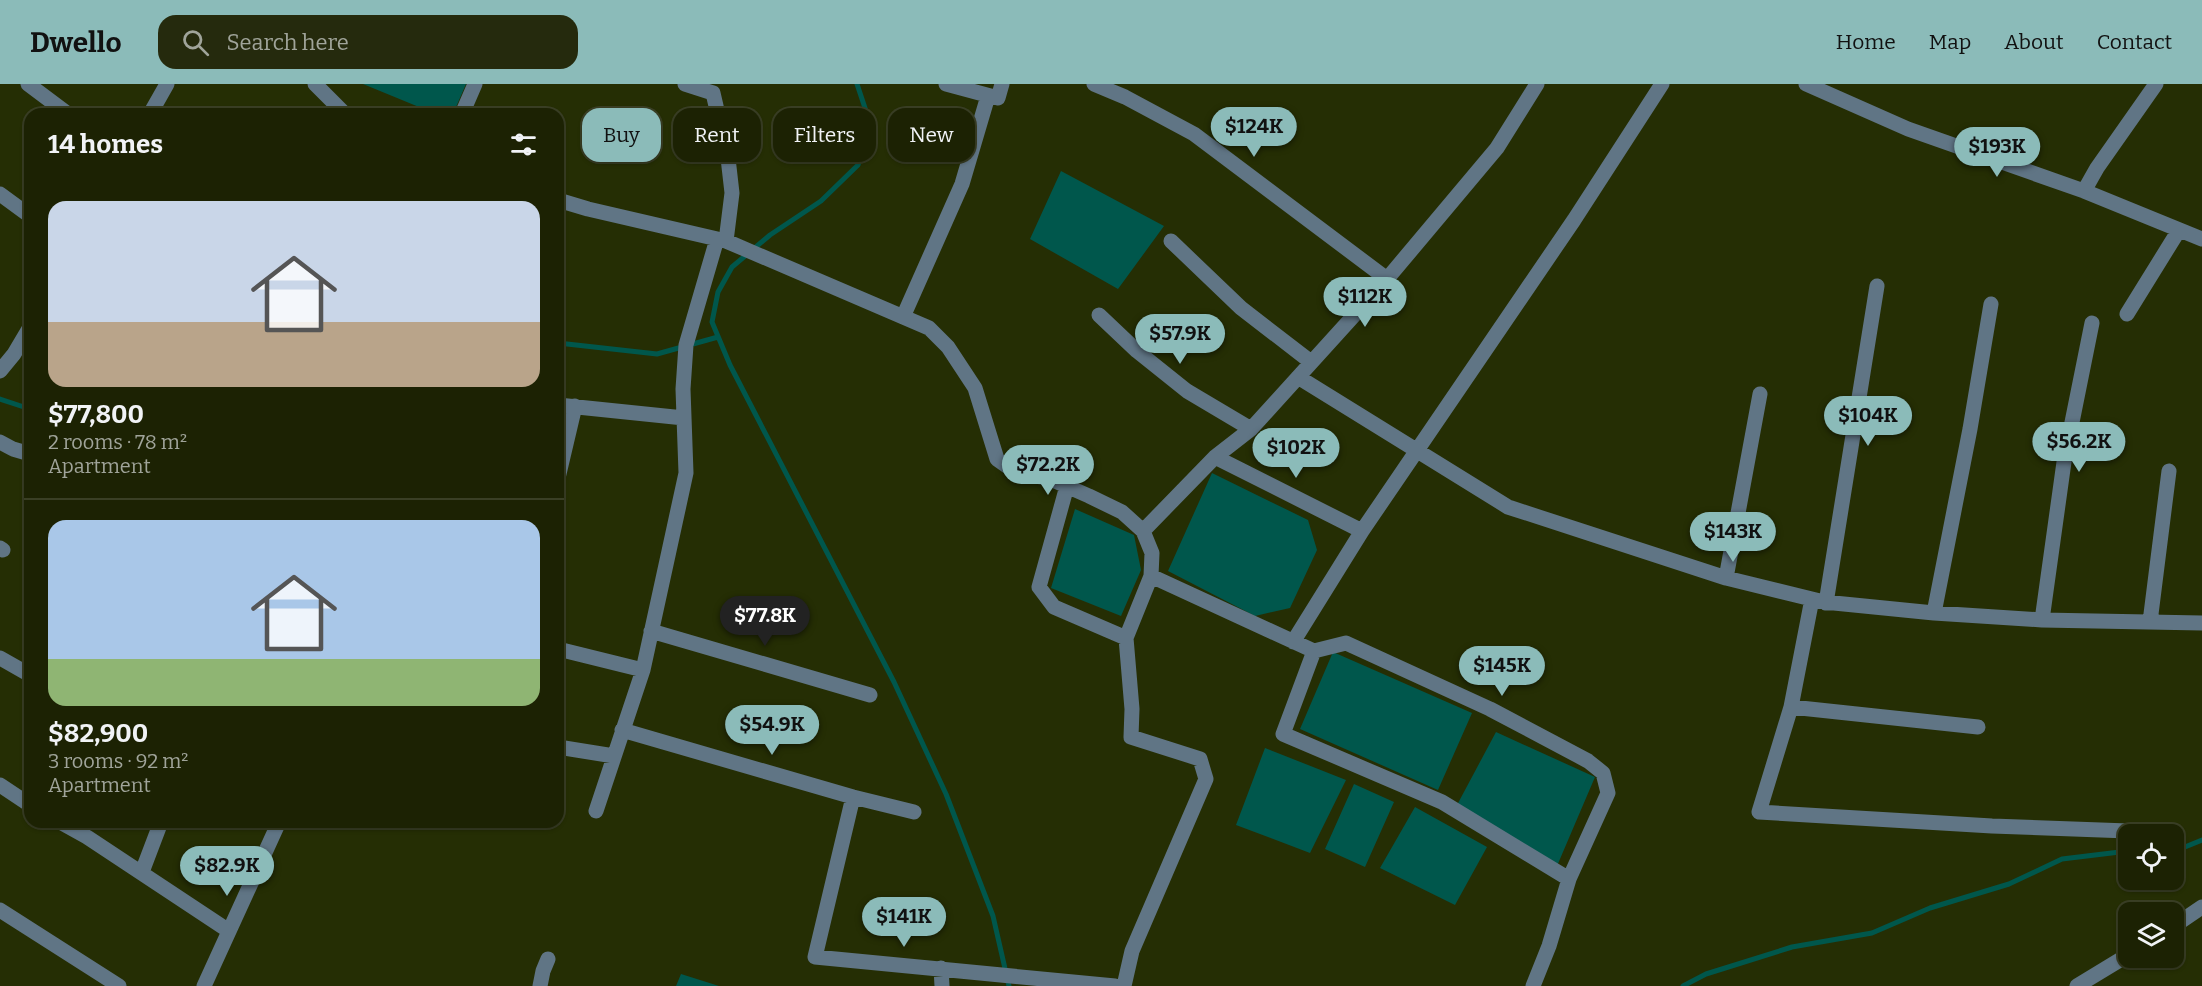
<!DOCTYPE html>
<meta charset="utf-8">
<style>
:root{--surface:#1c2203;--page:#252a0d;--text:#f1f3f6;--muted:#a0a49a;--line:#3a3f25;--accent:#8bbbb9}
body{margin:0;font-family:Bitter,serif;background:var(--page);color:var(--text);height:100vh;display:flex;flex-direction:column;font-size:22px;white-space:nowrap}
*{box-sizing:border-box;margin:0}
p{font-size:20px;color:var(--muted)}
.icon{flex:none;width:33px;height:33px;fill:none;stroke:currentColor;stroke-width:2;stroke-linecap:round;stroke-linejoin:round}
.map{position:relative;flex:1;overflow:hidden}
.details{position:absolute;left:24px;top:24px;width:540px;height:720px;display:flex;flex-direction:column;background:var(--surface);border-radius:18px;box-shadow:0 2px 4px #0004,0 0 0 2px var(--line)}
.details>*{flex:none}
.guide{position:absolute;left:582px;top:24px;width:570px;height:54px;display:flex;gap:12px}
.tools{position:absolute;left:2118px;top:740px;display:grid;gap:12px}
.tools a{display:grid;place-items:center;width:66px;height:66px;border-radius:12px;background:var(--surface);box-shadow:0 2px 4px #0004,0 0 0 2px var(--line);font-size:30px}
.price{position:absolute;translate:-50% -51px;padding:0 14px;border-radius:21px;background:var(--accent);color:#111;font-size:20px;line-height:39px;filter:drop-shadow(0 2px 3px #0008)}
.price::after{content:'';position:absolute;left:50%;top:36px;width:18px;height:14px;margin-left:-9px;background:inherit;clip-path:polygon(0 0,100% 0,50% 100%)}
.price.current{background:#222;color:#fff}
ul{padding:0;list-style:none}
li{display:grid;align-content:center;gap:12px;height:318px;padding:0 24px}
li+li{border-top:2px solid var(--line)}
li span{display:grid;place-items:center;height:186px;border-radius:18px;color:#555}
li>.icon{margin-inline-start:auto}
span .icon{width:108px;height:108px;fill:#fffc;stroke-width:1}
li b{font-size:26px}
h2{display:flex;justify-content:space-between;align-items:center;height:72px;padding:0 24px;font-size:26px}
.chip{padding:0 21px;border-radius:18px;background:var(--surface);box-shadow:0 2px 4px #0004,0 0 0 2px var(--line);font-size:21px;line-height:54px}
.chip.current{background:var(--accent);color:#111}
header{display:flex;align-items:center;gap:36px;box-sizing:border-box;height:84px;padding:0 30px;background:var(--accent);color:#111}
header strong{font-size:28px}
nav{display:flex;gap:33px;margin-inline-start:auto;font-size:21px}
.search{width:420px;height:54px;background:var(--page);display:flex;align-items:center;gap:15px;box-sizing:border-box;padding:0 21px;border-radius:18px;color:var(--muted);font-size:22px}
.map>svg:first-child{display:block}
.water{fill:#00574c}
.lines{fill:none;stroke-linecap:round;stroke-linejoin:round}
.stream{stroke:#00574c;stroke-width:5}
.minor{stroke:#607585;stroke-width:15}
</style>
<header>
<strong>Dwello</strong>
<div class="search"><svg class="icon" aria-label="search" viewBox="0 0 24 24"><circle cx="10" cy="10" r="6"/><path d="M15 15l6 6"/></svg>Search here</div>
<nav><a>Home</a><a>Map</a><a>About</a><a>Contact</a></nav>
</header>
<div class="map">
<svg width="2202" height="902" viewBox="0 0 2202 902">
<rect width="100%" height="100%" fill="#252e04"/>
<path class="water" d="M363,0H466L453,30H436Z
M1061,87L1164,142L1118,205L1030,155Z
M1212,389L1308,436L1317,466L1290,524L1255,532L1168,487Z
M1075,425L1134,451L1141,486L1121,532L1051,504Z
M1333,568L1472,629L1438,706L1300,645Z
M1496,648L1595,693L1557,782L1457,721Z
M1265,664L1346,696L1310,769L1236,741Z
M1354,700L1394,718L1365,783L1325,765Z
M1415,723L1487,763L1455,821L1380,784Z
M681,890L719,902H676Z"/>
<g class="lines">
<path class="stream" d="M857,0L871,42L858,81L821,117L770,151L732,183L718,208L712,238L730,281L894,598L946,710L993,832L1009,902
M558,259L657,270L718,253
M0,315L30,325
M2174,765H2180L2202,756
M1683,902L1706,890L1792,863L1872,849L1930,824L2009,800L2062,775L2128,767"/>
<path class="minor" d="M28,0L68,30
M315,0L345,30
M685,0L713,9L728,74L732,109L726,157
M946,0L998,14L1002,0
M1094,0L1125,13L1194,50L1387,195
M1806,0L1908,45L2084,107L2202,155
M150,30L167,0
M462,30L475,0
M2084,107L2097,84L2156,0
M0,110L30,132
M558,116L588,125L726,157L929,244L948,263L975,304L997,375L1017,389L1048,394L1089,412L1122,428L1143,447L1152,469L1151,492L1126,554L1132,625L1131,653L1200,675L1206,695L1132,867L1124,902
M1171,157L1241,224L1311,278
M2127,230L2179,146
M1099,231L1137,267L1187,307L1251,345
M903,233L962,100L988,12
M0,287L14,270L30,243
M1298,293L1508,423L1726,494L1824,518L1934,529L2042,536L2202,539
M558,321L684,334
M0,358L13,365L30,370
M1215,373L1362,447
M558,394L575,322
M1067,402L1039,503L1054,523L1126,554
M1143,447L1215,373L1251,345L1387,195L1497,64L1537,0
M0,464L3,466
M1151,492L1314,567L1346,559L1490,625L1588,677L1603,689L1608,709L1569,795L1549,862L1533,902
M1726,494L1760,310
M1812,515L1791,623L1759,728L1992,742L2156,748
M1826,519L1877,202
M1934,529L1970,345L1991,220
M2042,536L2064,378L2092,239
M2150,538L2169,387
M651,547L870,611
M1293,558L1362,447L1574,136L1662,0
M558,565L643,586
M1314,567L1283,650L1442,718L1569,795
M0,574L30,591
M1791,623L1978,643
M622,646L853,713L914,728
M558,663L614,672
M0,701L30,721
M853,713L815,873L1115,902
M596,727L643,586L669,467L686,389L683,305L686,261L717,155
M60,738L87,753L229,847
M142,788L161,738
M0,826L119,902
M2174,842L2202,823
M941,884L942,902
M204,902L279,738
M540,902L543,887L548,875
M2077,902L2128,871"/>
</g>
</svg>
<div class="tools">
<a><svg class="icon" aria-label="locate" viewBox="0 0 24 24"><circle cx="12" cy="12" r="6"/><path d="M12 2v4M12 18v4M2 12h4M18 12h4"/></svg></a>
<a><svg class="icon" aria-label="layers" viewBox="0 0 24 24"><path d="M12 4l9 5-9 5-9-5zM3 14l9 5 9-5"/></svg></a>
</div>
<b class="price" style="left:1254px;top:74px">$124K</b>
<b class="price" style="left:1997px;top:94px">$193K</b>
<b class="price" style="left:1365px;top:244px">$112K</b>
<b class="price" style="left:1180px;top:281px">$57.9K</b>
<b class="price" style="left:1868px;top:363px">$104K</b>
<b class="price" style="left:2079px;top:389px">$56.2K</b>
<b class="price" style="left:1296px;top:395px">$102K</b>
<b class="price" style="left:1048px;top:412px">$72.2K</b>
<b class="price" style="left:1733px;top:479px">$143K</b>
<b class="price current" style="left:765px;top:563px">$77.8K</b>
<b class="price" style="left:1502px;top:613px">$145K</b>
<b class="price" style="left:772px;top:672px">$54.9K</b>
<b class="price" style="left:227px;top:813px">$82.9K</b>
<b class="price" style="left:904px;top:864px">$141K</b>
<div class="guide">
<a class="chip current">Buy</a>
<a class="chip">Rent</a>
<a class="chip">Filters</a>
<a class="chip">New</a>
</div>
<section class="details">
<h2>14 homes<svg class="icon" aria-label="filters" viewBox="0 0 24 24"><path d="M4 7h16M4 17h16"/><circle cx="9" cy="7" r="2"/><circle cx="15" cy="17" r="2"/></svg></h2>
<ul>
<li><span style="background:linear-gradient(#c9d6e8 65%,#b9a48a 0)"><svg class="icon" aria-label="home" viewBox="0 0 24 24"><path d="M3 11l9-7 9 7M6 9v11h12V9"/></svg></span><div><b>$77,800</b><p>2 rooms · 78 m²</p><p>Apartment</p></div></li>
<li><span style="background:linear-gradient(#a9c7e8 75%,#8fb573 0)"><svg class="icon" aria-label="home" viewBox="0 0 24 24"><path d="M3 11l9-7 9 7M6 9v11h12V9"/></svg></span><div><b>$82,900</b><p>3 rooms · 92 m²</p><p>Apartment</p></div></li>
</ul>
</section>
</div>
